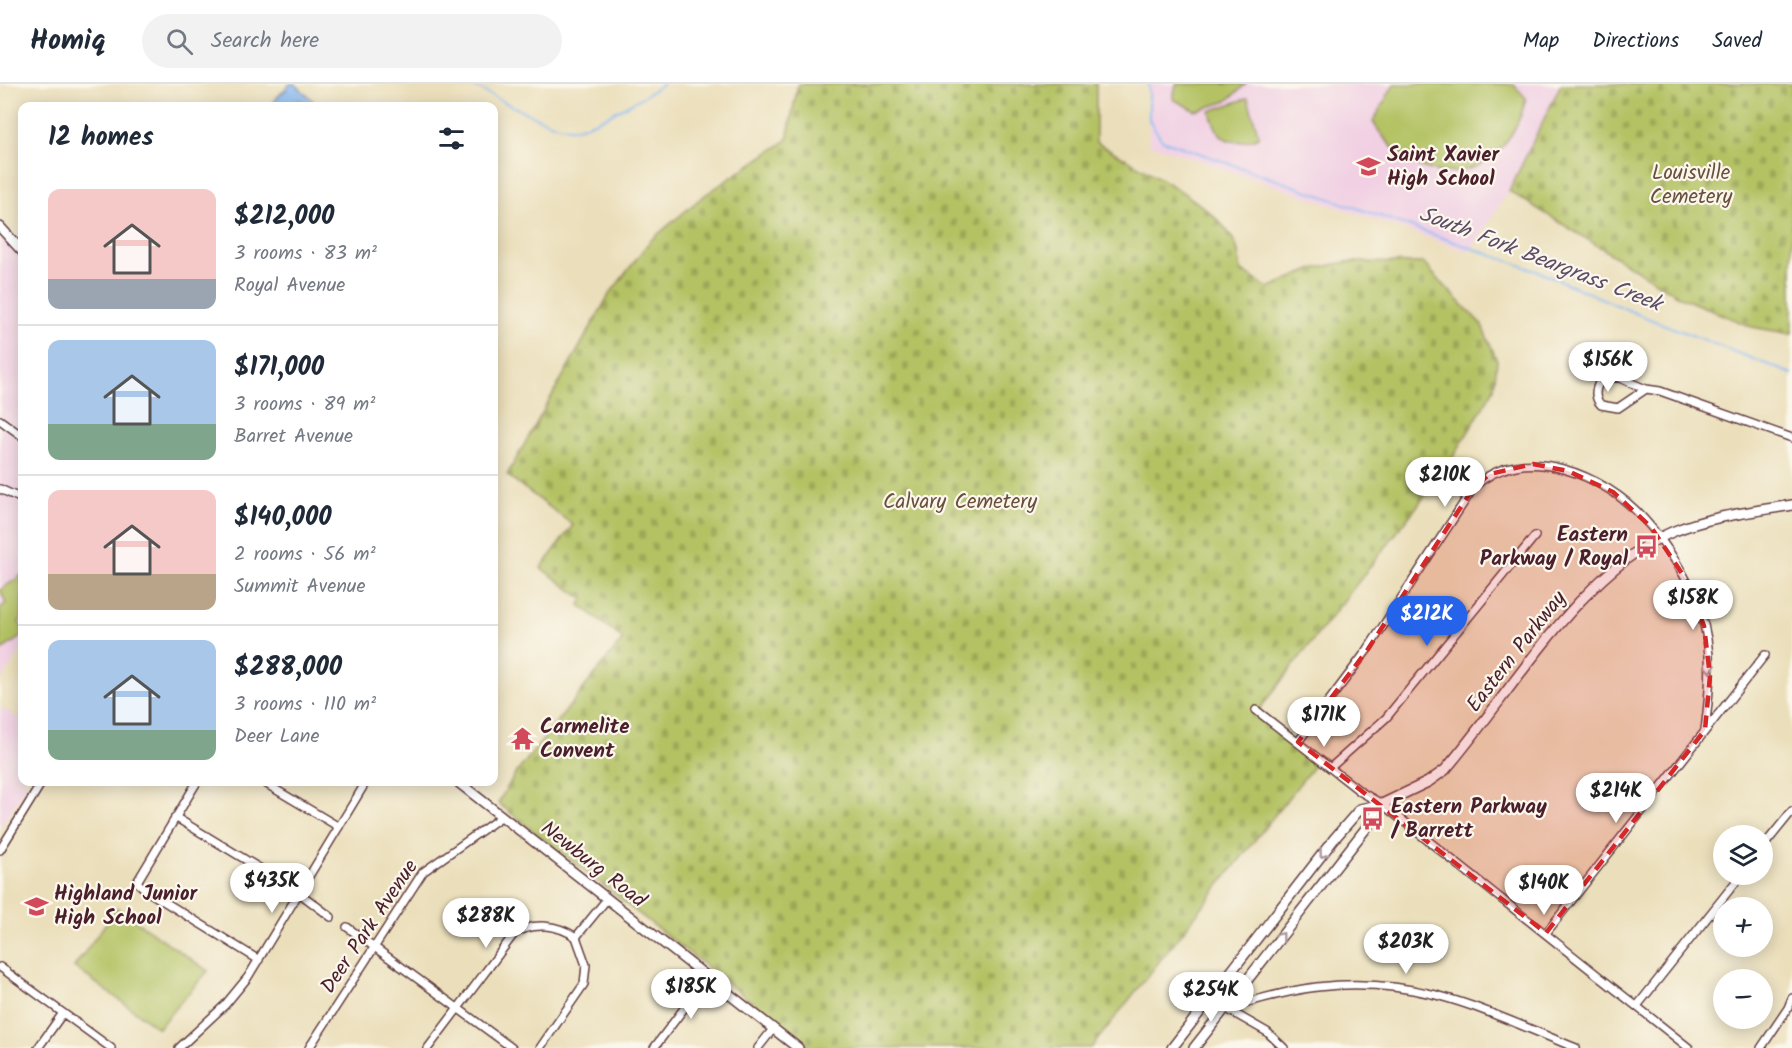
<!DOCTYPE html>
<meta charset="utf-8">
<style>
:root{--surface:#fff;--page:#f2f2f3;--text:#1f2937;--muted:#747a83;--line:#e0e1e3;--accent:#2563eb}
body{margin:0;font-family:Kalam,sans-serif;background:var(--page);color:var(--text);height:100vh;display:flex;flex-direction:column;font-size:22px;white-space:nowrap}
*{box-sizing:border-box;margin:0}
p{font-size:20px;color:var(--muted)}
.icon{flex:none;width:33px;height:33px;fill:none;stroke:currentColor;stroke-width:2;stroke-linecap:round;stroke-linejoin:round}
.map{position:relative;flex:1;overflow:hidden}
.sheet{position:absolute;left:18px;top:18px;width:480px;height:684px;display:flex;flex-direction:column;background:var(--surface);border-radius:12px;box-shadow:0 3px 15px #0003}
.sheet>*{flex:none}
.tools{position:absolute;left:1713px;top:741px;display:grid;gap:12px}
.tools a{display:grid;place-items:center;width:60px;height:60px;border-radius:50%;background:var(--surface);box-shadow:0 3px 15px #0003;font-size:30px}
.price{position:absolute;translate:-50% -51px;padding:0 14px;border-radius:21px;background:#fff;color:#222;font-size:20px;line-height:39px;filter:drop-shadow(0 2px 3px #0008)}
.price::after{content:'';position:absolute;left:50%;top:36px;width:18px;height:14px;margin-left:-9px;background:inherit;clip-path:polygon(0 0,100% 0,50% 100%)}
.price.active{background:var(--accent);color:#fff}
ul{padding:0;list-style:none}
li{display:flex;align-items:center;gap:18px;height:150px;padding:0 30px}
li+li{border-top:2px solid var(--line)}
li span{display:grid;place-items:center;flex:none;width:168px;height:120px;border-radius:12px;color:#555}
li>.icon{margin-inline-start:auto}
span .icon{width:72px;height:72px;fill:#fffc;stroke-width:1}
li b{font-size:26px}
h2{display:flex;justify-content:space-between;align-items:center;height:72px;padding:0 30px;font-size:26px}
header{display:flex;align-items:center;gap:36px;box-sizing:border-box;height:84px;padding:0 30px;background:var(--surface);border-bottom:2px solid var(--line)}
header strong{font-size:28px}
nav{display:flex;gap:33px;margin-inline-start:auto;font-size:21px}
.search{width:420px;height:54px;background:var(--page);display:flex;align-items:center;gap:15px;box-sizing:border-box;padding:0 21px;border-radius:33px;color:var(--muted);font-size:22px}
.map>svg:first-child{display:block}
.built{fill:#f1d0e3}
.green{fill:#b4c264;stroke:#7f7048;stroke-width:1.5}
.cemetery{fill:url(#cemetery-stones);stroke:#7f7048;stroke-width:1.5}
.water{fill:url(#water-ripples);stroke:#686c8e;stroke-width:1.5}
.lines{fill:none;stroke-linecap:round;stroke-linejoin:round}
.stream{stroke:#85b8f2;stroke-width:2}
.minor-casing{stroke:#623c41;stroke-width:10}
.major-casing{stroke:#623c41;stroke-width:12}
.minor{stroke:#fff;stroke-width:7}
.major{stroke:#fff;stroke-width:9}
.oneway{stroke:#ae9aa0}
.marked{fill:#d62828;fill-opacity:0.2;stroke:#d62828;stroke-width:4.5;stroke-dasharray:12 8;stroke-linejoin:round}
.labels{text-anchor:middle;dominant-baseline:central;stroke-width:4.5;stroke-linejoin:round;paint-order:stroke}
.poi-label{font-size:21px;font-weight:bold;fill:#4a1f2b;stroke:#fbf7ec;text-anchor:start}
.park-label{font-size:21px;fill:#6a503c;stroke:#fbf7ec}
.street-label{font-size:21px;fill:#4a1f2b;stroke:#fbf7ec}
.water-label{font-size:22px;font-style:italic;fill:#5c4d67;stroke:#fbf7ec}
</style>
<header>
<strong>Homiq</strong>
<div class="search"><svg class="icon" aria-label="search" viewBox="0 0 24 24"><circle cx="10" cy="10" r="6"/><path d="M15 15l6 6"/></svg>Search here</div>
<nav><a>Map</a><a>Directions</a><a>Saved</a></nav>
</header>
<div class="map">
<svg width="1792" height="964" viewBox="0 0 1792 964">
<defs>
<pattern id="cemetery-stones" width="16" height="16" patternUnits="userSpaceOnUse" patternTransform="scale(1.5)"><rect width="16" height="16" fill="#b4c264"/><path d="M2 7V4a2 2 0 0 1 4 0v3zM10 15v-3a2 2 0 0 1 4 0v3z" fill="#9ca657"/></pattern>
<pattern id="water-ripples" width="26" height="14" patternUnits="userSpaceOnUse" patternTransform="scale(1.5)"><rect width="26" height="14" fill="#85b8f2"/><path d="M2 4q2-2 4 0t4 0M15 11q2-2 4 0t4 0" fill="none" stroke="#6f95c4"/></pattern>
</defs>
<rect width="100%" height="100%" fill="#fbf7ec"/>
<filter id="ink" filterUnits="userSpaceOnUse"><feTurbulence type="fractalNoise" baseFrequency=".0167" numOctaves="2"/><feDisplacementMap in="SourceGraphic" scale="12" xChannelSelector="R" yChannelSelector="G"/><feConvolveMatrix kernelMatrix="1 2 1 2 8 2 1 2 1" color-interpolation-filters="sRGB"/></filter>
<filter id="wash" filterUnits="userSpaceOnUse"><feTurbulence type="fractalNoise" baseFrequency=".008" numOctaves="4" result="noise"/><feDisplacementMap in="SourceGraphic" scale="24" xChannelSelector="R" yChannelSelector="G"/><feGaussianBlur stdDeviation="1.35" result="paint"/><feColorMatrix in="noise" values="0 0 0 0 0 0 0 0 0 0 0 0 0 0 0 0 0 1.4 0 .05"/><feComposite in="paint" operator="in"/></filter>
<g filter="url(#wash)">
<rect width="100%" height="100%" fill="#ebdfbb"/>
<path class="built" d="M1148,0H1561L1509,106L1470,168L1149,60Z
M0,151L22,175V565L0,598Z
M0,623L22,636V698H29L0,744Z"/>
<path class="green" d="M1176,0H1246L1227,17L1196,27L1173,15Z
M1394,0H1513L1526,14C1505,101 1420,115 1373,38Z
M1248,14L1259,53C1230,64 1217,56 1210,27Z
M22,491V535L19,538L22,544V552L0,567V524L6,519L0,506Z
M117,824L208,887L158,944L74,883Z"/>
<path class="cemetery" d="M798,0H1096V58C1135,81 1215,118 1235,159C1239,166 1239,178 1241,186L1268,204L1313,185L1346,178L1423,179L1481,240L1497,276L1494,305L1446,385L1255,631L1315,680L1091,964H810L498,719L514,692L623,555L580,521L583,515L541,484L573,441L507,391L609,211L650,157L702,113L787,56Z
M1561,0H1792V250L1752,243L1682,214L1509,107Z"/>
<path class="water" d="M290,0H295L319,22H278L273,18Z"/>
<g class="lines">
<path class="stream" d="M470,0C491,11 554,47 576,44C595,41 647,11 663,0
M1149,0V36L1162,56L1543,189L1642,232L1792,290"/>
</g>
</g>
<g filter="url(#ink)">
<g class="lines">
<defs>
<path id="minor" d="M1646,305L1618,324L1601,321C1594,313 1595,306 1600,297L1617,293L1646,305L1660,307L1792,354
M0,336L22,352
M0,405L22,415
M1256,626L1361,708L1382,720L1689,964
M1298,658L1368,565L1474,403C1523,356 1605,391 1644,435C1666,459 1690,497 1700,528C1714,567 1710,606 1705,646
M1330,684L1386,634L1535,452
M197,698L137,798L147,807L259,876
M263,698L339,743
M175,733L294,805L331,833
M1762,764L1792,727
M0,766L42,698
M347,843L512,964
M1546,849L1765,571
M576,853L607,815
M0,883L111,964
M1206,919L1214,927C1248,919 1282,907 1317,903C1419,891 1485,927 1576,964
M1637,922L1742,790
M1225,924L1267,948L1284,964
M38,964L63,929
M179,964L225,921L248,893L366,698
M309,964L423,788L501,733
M428,964L514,850C534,837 558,841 576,853
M540,964L584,900L586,881L576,853
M654,964L707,894
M758,964L773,945
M1761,964L1788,924L1792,914"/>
<path id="major" d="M0,143L22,167
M458,698L798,964
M1172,964L1334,755L1360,725L1382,720L1428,698L1445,686C1510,611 1581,486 1672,448C1711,432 1751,428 1792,421
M1194,964L1367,743L1382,720"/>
</defs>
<use href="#minor" class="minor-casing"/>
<use href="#major" class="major-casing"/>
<use href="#minor" class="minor"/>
<use href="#major" class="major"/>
</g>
<defs><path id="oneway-chevron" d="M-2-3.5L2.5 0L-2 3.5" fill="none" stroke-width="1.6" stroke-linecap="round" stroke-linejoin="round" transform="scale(1.5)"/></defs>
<g class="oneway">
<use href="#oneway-chevron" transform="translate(1710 585) rotate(88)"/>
<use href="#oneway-chevron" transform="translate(1323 770) rotate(127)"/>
<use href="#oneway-chevron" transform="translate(1281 852) rotate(-52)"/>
</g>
</g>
<path class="marked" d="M1533,380L1568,387L1613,408L1651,443L1687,497L1704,542L1710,592L1705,646L1546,849L1298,658L1368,565L1474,403L1490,390Z"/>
<defs>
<symbol id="school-bare" viewBox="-9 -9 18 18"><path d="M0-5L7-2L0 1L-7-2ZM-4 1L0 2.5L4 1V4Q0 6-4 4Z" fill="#d1495b" stroke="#fbf7ec" stroke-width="2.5" paint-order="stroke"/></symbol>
<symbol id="bus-bare" viewBox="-9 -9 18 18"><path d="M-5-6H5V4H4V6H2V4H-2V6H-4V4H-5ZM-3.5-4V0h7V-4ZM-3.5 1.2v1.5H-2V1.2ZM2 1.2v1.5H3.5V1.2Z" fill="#d1495b" stroke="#fbf7ec" stroke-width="2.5" paint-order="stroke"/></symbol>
<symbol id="temple-bare" viewBox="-9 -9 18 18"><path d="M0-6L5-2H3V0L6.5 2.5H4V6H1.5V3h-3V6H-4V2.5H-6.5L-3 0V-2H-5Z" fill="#d1495b" stroke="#fbf7ec" stroke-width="2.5" paint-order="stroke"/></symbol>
</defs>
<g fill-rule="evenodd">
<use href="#school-bare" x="1352" y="66" width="33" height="33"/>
<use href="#bus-bare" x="1630" y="446" width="33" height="33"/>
<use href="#temple-bare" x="506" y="638" width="33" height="33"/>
<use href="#bus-bare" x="1356" y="718" width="33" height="33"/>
<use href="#school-bare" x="20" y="806" width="33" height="33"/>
</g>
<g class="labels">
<g class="poi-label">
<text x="1387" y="71">Saint Xavier<tspan x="1387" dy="24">High School</tspan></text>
<text x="1628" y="451" text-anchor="end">Eastern<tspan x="1628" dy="24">Parkway / Royal</tspan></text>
<text x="540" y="643">Carmelite<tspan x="540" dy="24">Convent</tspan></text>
<text x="1391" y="723">Eastern Parkway<tspan x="1391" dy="24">/ Barrett</tspan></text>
<text x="54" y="810">Highland Junior<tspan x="54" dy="24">High School</tspan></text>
</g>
<g class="park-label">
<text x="1691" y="89">Louisville<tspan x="1691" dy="24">Cemetery</tspan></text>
<text x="960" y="418">Calvary Cemetery</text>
</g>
<g class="street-label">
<text transform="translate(1517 568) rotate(-52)">Eastern Parkway</text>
<text transform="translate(593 781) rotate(38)">Newburg Road</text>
<text transform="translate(370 843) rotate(-56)">Deer Park Avenue</text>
</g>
<g class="water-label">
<text transform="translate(1540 176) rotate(21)">South Fork Beargrass Creek</text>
</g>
</g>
</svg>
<div class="tools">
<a><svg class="icon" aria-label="layers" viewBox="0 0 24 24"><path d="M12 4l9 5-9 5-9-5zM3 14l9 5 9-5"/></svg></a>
<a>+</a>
<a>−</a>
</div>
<b class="price" style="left:1608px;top:309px">$156K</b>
<b class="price" style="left:1445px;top:424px">$210K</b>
<b class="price" style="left:1693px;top:547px">$158K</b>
<b class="price active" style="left:1427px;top:563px">$212K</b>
<b class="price" style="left:1324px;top:664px">$171K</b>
<b class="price" style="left:1616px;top:740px">$214K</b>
<b class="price" style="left:272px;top:830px">$435K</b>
<b class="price" style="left:1544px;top:832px">$140K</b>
<b class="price" style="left:486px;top:865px">$288K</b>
<b class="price" style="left:1406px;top:891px">$203K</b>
<b class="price" style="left:691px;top:936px">$185K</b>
<b class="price" style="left:1211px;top:939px">$254K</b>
<section class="sheet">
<h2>12 homes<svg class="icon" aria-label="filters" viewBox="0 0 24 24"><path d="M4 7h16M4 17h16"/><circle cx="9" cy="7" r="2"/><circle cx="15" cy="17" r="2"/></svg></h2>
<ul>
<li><span style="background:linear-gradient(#f6c9c9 75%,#9aa5b1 0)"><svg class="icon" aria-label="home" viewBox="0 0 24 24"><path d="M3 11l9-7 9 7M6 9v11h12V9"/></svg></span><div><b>$212,000</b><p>3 rooms · 83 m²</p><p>Royal Avenue</p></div></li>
<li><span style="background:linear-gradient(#a9c7e8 70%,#7fa58c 0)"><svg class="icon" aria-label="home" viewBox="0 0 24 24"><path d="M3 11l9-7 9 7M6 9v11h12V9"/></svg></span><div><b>$171,000</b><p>3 rooms · 89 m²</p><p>Barret Avenue</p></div></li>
<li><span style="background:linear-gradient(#f6c9c9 70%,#b9a48a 0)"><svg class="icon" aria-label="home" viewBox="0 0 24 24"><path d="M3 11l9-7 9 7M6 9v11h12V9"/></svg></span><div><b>$140,000</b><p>2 rooms · 56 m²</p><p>Summit Avenue</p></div></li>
<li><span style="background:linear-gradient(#a9c7e8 75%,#7fa58c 0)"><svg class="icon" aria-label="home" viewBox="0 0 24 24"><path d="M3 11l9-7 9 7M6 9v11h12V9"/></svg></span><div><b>$288,000</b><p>3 rooms · 110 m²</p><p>Deer Lane</p></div></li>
</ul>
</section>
</div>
